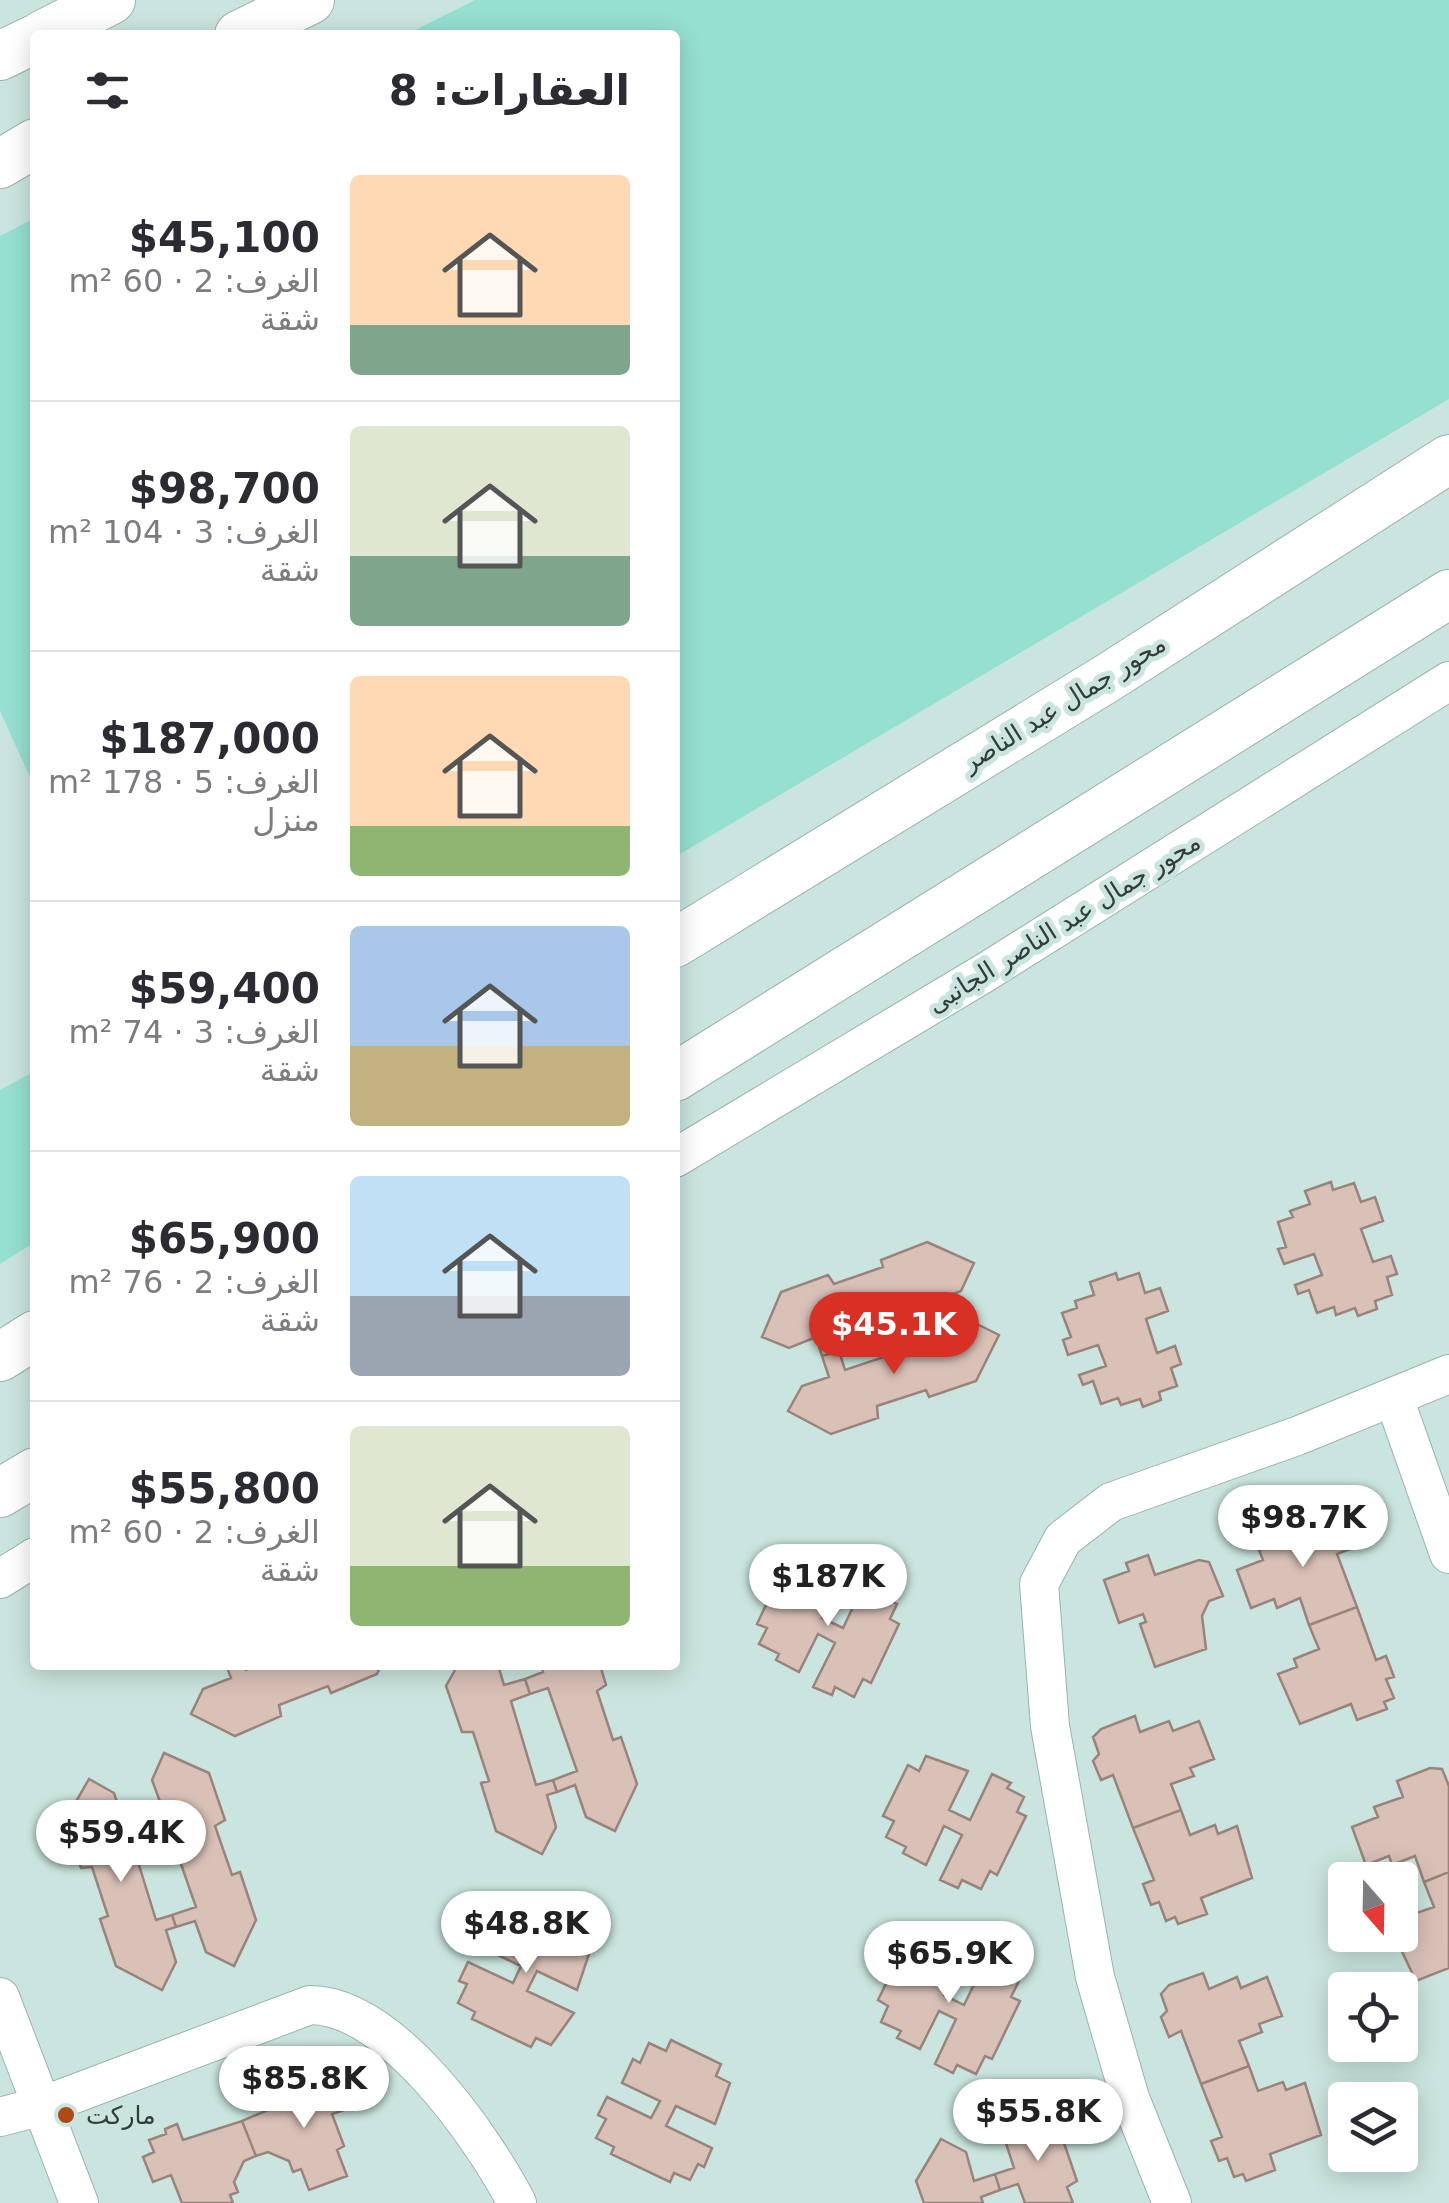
<!DOCTYPE html>
<html lang="ar">
<meta charset="utf-8">
<style>
:root{--surface:#fff;--page:#f7f7f7;--text:#2b2b33;--muted:#7c7c81;--line:#e1e1e2;--accent:#d93025}
body{margin:0;font-family:"DejaVu Sans",Cairo,sans-serif;background:var(--page);color:var(--text);direction:rtl;height:100vh;display:flex;flex-direction:column;font-size:38px;white-space:nowrap}
*{box-sizing:border-box;margin:0}
p{font-size:32px;color:var(--muted)}
.icon{flex:none;width:55px;height:55px;fill:none;stroke:currentColor;stroke-width:2;stroke-linecap:round;stroke-linejoin:round}
.map{position:relative;flex:1;overflow:hidden;direction:ltr}
.side{position:absolute;left:30px;top:30px;width:650px;height:1640px;display:flex;flex-direction:column;background:var(--surface);border-radius:10px;box-shadow:0 5px 25px #0003;direction:rtl}
.side>*{flex:none}
.needle{width:65px;rotate:160deg}
.fabs{position:absolute;left:1328px;top:1862px;display:grid;gap:20px}
.fabs a{display:grid;place-items:center;width:90px;height:90px;border-radius:10px;background:var(--surface);box-shadow:0 5px 25px #0003;font-size:50px}
.price{position:absolute;translate:-50% -85px;padding:0 22px;border-radius:35px;background:#fff;color:#222;font-size:32px;line-height:65px;filter:drop-shadow(0 2px 5px #0008)}
.price::after{content:'';position:absolute;left:50%;top:60px;width:30px;height:22px;margin-left:-15px;background:inherit;clip-path:polygon(0 0,100% 0,50% 100%)}
.price.active{background:var(--accent);color:#fff}
ul{padding:0;list-style:none}
li{display:flex;align-items:center;gap:30px;height:250px;padding:0 50px}
li+li{border-top:2px solid var(--line)}
li span{display:grid;place-items:center;flex:none;width:280px;height:200px;border-radius:10px;color:#555}
li>.icon{margin-inline-start:auto}
span .icon{width:120px;height:120px;fill:#fffc;stroke-width:1}
li b{font-size:42px}
h2{display:flex;justify-content:space-between;align-items:center;height:120px;padding:0 50px;font-size:42px}
.map>svg:first-child{display:block}
.green{fill:#96e0d1}
.building{fill:#d9c1b8;stroke:#99847b;stroke-width:2.5}
.lines{fill:none;stroke-linecap:round;stroke-linejoin:round}
.minor-casing{stroke:#99b3ae;stroke-width:40}
.major-casing{stroke:#99b3ae;stroke-width:50}
.minor{stroke:#fff;stroke-width:38}
.major{stroke:#fff;stroke-width:48}
.poi-dot{fill:#ae4a16;stroke:#cae5df;stroke-width:4}
.labels{text-anchor:middle;dominant-baseline:central;stroke-width:10;stroke-linejoin:round;paint-order:stroke}
.street-label{font-size:25px;fill:#323d3b;stroke:#cae5df}
.poi-label{font-size:25px;fill:#323d3b;stroke:#cae5df;text-anchor:start}
</style>
<div class="map">
<svg width="1449" height="2203" viewBox="0 0 1449 2203">
<rect width="100%" height="100%" fill="#cae5df"/>
<path class="green" d="M475,0H1449V399L675,857V35H405Z
M35,218V788L0,711V236Z
M35,1071V1242L0,1264V1090Z"/>
<path class="building" d="M1331,1182L1333,1190L1354,1183L1361,1202L1375,1197L1383,1221L1361,1229L1373,1262L1391,1256L1397,1274L1387,1277L1392,1295L1375,1301L1377,1309L1358,1316L1355,1308L1336,1315L1334,1307L1317,1313L1309,1290L1298,1294L1295,1285L1322,1275L1314,1254L1284,1264L1278,1249L1286,1247L1278,1222L1293,1217L1290,1211L1310,1204L1305,1191Z
M927,1242L974,1263L961,1291L930,1303L936,1322L924,1326L915,1302L833,1333L839,1351L822,1356L816,1337L789,1348L762,1337L781,1292L828,1275L834,1284L883,1267L881,1260Z
M1116,1273L1118,1280L1139,1273L1145,1293L1160,1288L1168,1311L1146,1319L1157,1353L1175,1346L1181,1364L1171,1368L1177,1386L1159,1392L1161,1400L1143,1407L1140,1399L1121,1405L1118,1398L1101,1404L1093,1381L1083,1385L1079,1375L1106,1366L1098,1345L1068,1355L1063,1340L1071,1337L1062,1313L1077,1308L1075,1301L1094,1295L1090,1282Z
M971,1321L999,1335L976,1381L929,1397L926,1390L877,1406L878,1418L831,1434L788,1411L802,1386L829,1377L822,1356L839,1351L845,1370L929,1342L924,1326L936,1322L940,1332Z
M1315,1511L1328,1512L1334,1529L1343,1530L1350,1549L1337,1554L1357,1607L1309,1625L1300,1598L1277,1608L1274,1599L1251,1608L1237,1570L1263,1560L1259,1550L1288,1540L1282,1523Z
M1148,1555L1155,1575L1199,1560L1209,1562L1223,1596L1209,1601L1202,1616L1206,1649L1155,1667L1140,1624L1146,1622L1143,1614L1119,1623L1104,1580L1129,1571L1126,1563Z
M799,1564L841,1578L822,1618L843,1628L865,1582L884,1590L881,1596L897,1604L890,1619L899,1624L871,1683L863,1679L854,1697L835,1687L832,1695L813,1687L835,1643L818,1634L799,1672L776,1660L779,1654L759,1644L767,1628L757,1624L781,1573L792,1579Z
M1357,1607L1376,1660L1386,1656L1394,1677L1386,1679L1394,1698L1384,1702L1387,1709L1357,1720L1351,1704L1300,1724L1278,1674L1297,1667L1294,1659L1319,1649L1309,1625Z
M226,1665H244L246,1670L259,1665H381L377,1674L331,1693L328,1686L279,1705L281,1716L235,1736L191,1714L203,1689L231,1678Z
M458,1665H498L504,1685L525,1679L530,1694L511,1701L536,1785L553,1780L557,1792L547,1795L556,1827L542,1854L496,1831L481,1783L489,1781L473,1732H462L446,1686Z
M541,1665H600L606,1685L597,1691L613,1740L621,1737L637,1784L615,1831L586,1817L575,1785L557,1792L553,1780L577,1771L548,1688L530,1694L525,1679L543,1672Z
M1135,1716L1140,1732L1169,1721L1173,1731L1199,1721L1214,1759L1190,1768L1194,1776L1171,1784L1181,1810L1133,1828L1113,1775L1101,1780L1093,1761L1099,1754L1093,1737L1101,1729Z
M164,1753L209,1773L225,1820L215,1826L232,1875L240,1872L256,1920L234,1966L206,1952L195,1921L176,1927L172,1915L196,1907L167,1824L148,1830L144,1814L162,1807L152,1780Z
M926,1756L968,1771L949,1810L970,1820L992,1774L1011,1783L1007,1788L1024,1797L1017,1812L1026,1816L997,1875L990,1871L981,1889L962,1880L958,1888L940,1880L962,1835L944,1826L926,1865L903,1853L906,1847L886,1837L894,1821L883,1816L908,1765L919,1771Z
M1430,1768L1442,1769L1449,1786V1872L1424,1882L1415,1856L1392,1865L1389,1856L1366,1865L1352,1827L1378,1817L1374,1807L1403,1797L1397,1781Z
M89,1779L114,1793L123,1820L144,1814L148,1830L130,1836L156,1920L172,1915L176,1927L166,1930L176,1962L162,1990L116,1966L100,1919L108,1916L92,1867L81,1868L65,1821Z
M1181,1810L1190,1835L1215,1825L1218,1834L1237,1826L1252,1878L1201,1898L1207,1914L1178,1924L1175,1917L1166,1921L1159,1902L1151,1905L1143,1884L1154,1880L1133,1828Z
M1449,1872V1968L1416,1981L1394,1935L1411,1924L1408,1916L1434,1907L1424,1882Z
M532,1906L582,1930L577,1940L591,1948L577,1990L537,1971L527,1991L574,2013L551,2045L536,2038L531,2047L472,2019L475,2012L458,2003L467,1984L459,1981L468,1962L513,1983L521,1966L483,1948L494,1925L501,1928L510,1908L527,1916Z
M921,1941L963,1956L944,1995L964,2005L987,1958L1019,1981L1011,1997L1020,2001L992,2059L985,2056L976,2074L957,2065L953,2073L935,2064L956,2019L939,2011L920,2049L897,2038L901,2031L881,2022L888,2006L878,2000L902,1951L914,1956Z
M1203,1973L1209,1989L1237,1977L1241,1988L1267,1977L1282,2016L1259,2024L1262,2032L1239,2041L1249,2066L1201,2084L1181,2031L1169,2037L1161,2017L1167,2011L1161,1994L1169,1985Z
M671,2040L721,2064L716,2076L730,2083L715,2124L676,2106L666,2126L712,2148L704,2167L698,2164L690,2180L674,2173L670,2182L611,2154L614,2147L596,2138L606,2119L598,2115L607,2097L651,2118L660,2101L622,2083L633,2059L640,2063L649,2043L666,2051Z
M1249,2066L1258,2091L1283,2082L1286,2090L1305,2083L1321,2135L1270,2154L1275,2170L1246,2181L1243,2174L1234,2177L1227,2158L1219,2161L1211,2141L1222,2137L1201,2084Z
M325,2074L330,2086L341,2082L350,2108L332,2114L344,2146L337,2150L347,2176L309,2190L301,2169L293,2172L289,2161L268,2152L256,2156L242,2121L300,2096L294,2081Z
M1016,2114L1061,2134L1077,2181L1067,2187L1073,2203H1025L1018,2184L1000,2190L995,2174L1014,2168L1005,2140Z
M242,2121L256,2156L244,2161L234,2182L238,2192L230,2195L233,2203H182L171,2175L153,2182L143,2157L154,2152L149,2140L166,2134L165,2129L177,2124L183,2140Z
M941,2139L966,2152L974,2181L995,2174L1000,2190L981,2197L983,2203H924L916,2181Z"/>
<g class="lines">
<defs>
<path id="minor" d="M675,1158L986,972L1449,681
M1394,1398L1449,1554
M0,1579L35,1557
M0,1997L79,2203
M0,2117L42,2106L310,2005C391,2005 482,2136 517,2203
M1172,2203L1130,2098L1095,1977L1050,1726L1039,1584L1063,1539L1111,1502L1297,1436L1449,1374"/>
<path id="major" d="M42,35L111,0
M239,35L310,0
M0,56L35,39
M0,164L35,143
M675,943L1109,677L1449,459
M675,1077L1449,594
M0,1357L35,1335
M0,1493L35,1472"/>
</defs>
<use href="#minor" class="minor-casing"/>
<use href="#major" class="major-casing"/>
<use href="#minor" class="minor"/>
<use href="#major" class="major"/>
</g>
<circle class="poi-dot" cx="66" cy="2115" r="10"/>
<g class="labels">
<g class="street-label">
<text transform="translate(1064 703) rotate(-32)">محور جمال عبد الناصر</text>
<text transform="translate(1064 923) rotate(-32)">محور جمال عبد الناصر الجانبى</text>
</g>
<g class="poi-label">
<text x="86" y="2115">ماركت</text>
</g>
</g>
</svg>
<div class="fabs">
<a><svg class="needle" viewBox="-14 -14 28 28"><path d="M0-13l5 13h-10z" fill="#e53935"/><path d="M0 13l5-13h-10z" fill="#7c7c81"/></svg></a>
<a><svg class="icon" aria-label="locate" viewBox="0 0 24 24"><circle cx="12" cy="12" r="6"/><path d="M12 2v4M12 18v4M2 12h4M18 12h4"/></svg></a>
<a><svg class="icon" aria-label="layers" viewBox="0 0 24 24"><path d="M12 4l9 5-9 5-9-5zM3 14l9 5 9-5"/></svg></a>
</div>
<b class="price active" style="left:894px;top:1377px">$45.1K</b>
<b class="price" style="left:1303px;top:1570px">$98.7K</b>
<b class="price" style="left:828px;top:1629px">$187K</b>
<b class="price" style="left:121px;top:1885px">$59.4K</b>
<b class="price" style="left:526px;top:1976px">$48.8K</b>
<b class="price" style="left:949px;top:2006px">$65.9K</b>
<b class="price" style="left:304px;top:2131px">$85.8K</b>
<b class="price" style="left:1038px;top:2164px">$55.8K</b>
<section class="side">
<h2>العقارات: 8<svg class="icon" aria-label="filters" viewBox="0 0 24 24"><path d="M4 7h16M4 17h16"/><circle cx="9" cy="7" r="2"/><circle cx="15" cy="17" r="2"/></svg></h2>
<ul>
<li><span style="background:linear-gradient(#ffd9b3 75%,#7fa58c 0)"><svg class="icon" aria-label="home" viewBox="0 0 24 24"><path d="M3 11l9-7 9 7M6 9v11h12V9"/></svg></span><div><b>$45,100</b><p>الغرف: 2 · 60 m²</p><p>شقة</p></div></li>
<li><span style="background:linear-gradient(#dfe7d0 65%,#7fa58c 0)"><svg class="icon" aria-label="home" viewBox="0 0 24 24"><path d="M3 11l9-7 9 7M6 9v11h12V9"/></svg></span><div><b>$98,700</b><p>الغرف: 3 · 104 m²</p><p>شقة</p></div></li>
<li><span style="background:linear-gradient(#ffd9b3 75%,#8fb573 0)"><svg class="icon" aria-label="home" viewBox="0 0 24 24"><path d="M3 11l9-7 9 7M6 9v11h12V9"/></svg></span><div><b>$187,000</b><p>الغرف: 5 · 178 m²</p><p>منزل</p></div></li>
<li><span style="background:linear-gradient(#a9c7e8 60%,#c2b280 0)"><svg class="icon" aria-label="home" viewBox="0 0 24 24"><path d="M3 11l9-7 9 7M6 9v11h12V9"/></svg></span><div><b>$59,400</b><p>الغرف: 3 · 74 m²</p><p>شقة</p></div></li>
<li><span style="background:linear-gradient(#bfe0f5 60%,#9aa5b1 0)"><svg class="icon" aria-label="home" viewBox="0 0 24 24"><path d="M3 11l9-7 9 7M6 9v11h12V9"/></svg></span><div><b>$65,900</b><p>الغرف: 2 · 76 m²</p><p>شقة</p></div></li>
<li><span style="background:linear-gradient(#dfe7d0 70%,#8fb573 0)"><svg class="icon" aria-label="home" viewBox="0 0 24 24"><path d="M3 11l9-7 9 7M6 9v11h12V9"/></svg></span><div><b>$55,800</b><p>الغرف: 2 · 60 m²</p><p>شقة</p></div></li>
</ul>
</section>
</div>
